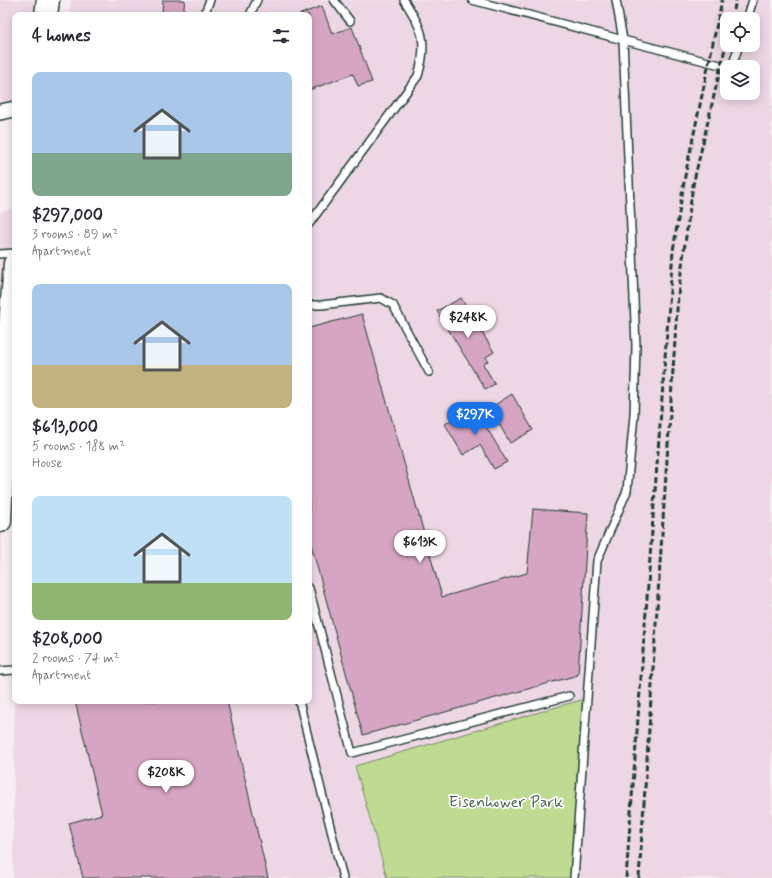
<!DOCTYPE html>
<meta charset="utf-8">
<style>
:root{--surface:#fff;--page:#f2f2f3;--text:#2b2b33;--muted:#7c7c81;--accent:#1a73e8}
body{margin:0;font-family:Mynerve,sans-serif;background:var(--page);color:var(--text);height:100vh;display:flex;flex-direction:column;font-size:15px;white-space:nowrap}
*{box-sizing:border-box;margin:0}
p{font-size:13px;color:var(--muted)}
.icon{flex:none;width:22px;height:22px;fill:none;stroke:currentColor;stroke-width:2;stroke-linecap:round;stroke-linejoin:round}
.map{position:relative;flex:1;overflow:hidden}
.side{position:absolute;left:12px;top:12px;width:300px;height:692px;display:flex;flex-direction:column;background:var(--surface);border-radius:8px;box-shadow:0 2px 10px #0003}
.side>*{flex:none}
.tools{position:absolute;left:720px;top:12px;display:grid;gap:8px}
.tools a{display:grid;place-items:center;width:40px;height:40px;border-radius:8px;background:var(--surface);box-shadow:0 2px 10px #0003;font-size:20px}
.price{position:absolute;translate:-50% -34px;padding:0 9px;border-radius:14px;background:#fff;color:#222;font-size:13px;line-height:26px;filter:drop-shadow(0 1px 2px #0008)}
.price::after{content:'';position:absolute;left:50%;top:24px;width:12px;height:9px;margin-left:-6px;background:inherit;clip-path:polygon(0 0,100% 0,50% 100%)}
.price.active{background:var(--accent);color:#fff}
ul{padding:0;list-style:none}
li{display:grid;align-content:center;gap:8px;height:212px;padding:0 20px}
li span{display:grid;place-items:center;height:124px;border-radius:8px;color:#555}
li>.icon{margin-inline-start:auto}
span .icon{width:72px;height:72px;fill:#fffc;stroke-width:1}
li b{font-size:17px}
h2{display:flex;justify-content:space-between;align-items:center;height:48px;padding:0 20px;font-size:17px}
.map>svg:first-child{display:block}
.built{fill:#edd7e4;fill-rule:evenodd}
.green{fill:#bfdb92;stroke:#6f8c63}
.building{fill:#d6a5c2;stroke:#1f3d34}
.lines{fill:none;stroke-linecap:round;stroke-linejoin:round}
.lane-casing{stroke:#1f3d34;stroke-width:10}
.street-casing{stroke:#1f3d34;stroke-width:18}
.primary-casing{stroke:#1f3d34;stroke-width:25}
.lane{stroke:#fff;stroke-width:7}
.street{stroke:#fff;stroke-width:15}
.primary{stroke:#fff;stroke-width:22}
.rail{stroke:#1f3d34;stroke-width:3;stroke-dasharray:6 3;stroke-linecap:butt}
.labels{text-anchor:middle;dominant-baseline:central;stroke-width:3.5;stroke-linejoin:round;paint-order:stroke}
.park-label{font-size:16px;fill:#47644c;stroke:#fff}
</style>
<div class="map">
<svg width="772" height="878" viewBox="0 0 772 878">
<rect width="100%" height="100%" fill="#f7edf3"/>
<filter id="ink" filterUnits="userSpaceOnUse"><feTurbulence type="fractalNoise" baseFrequency=".025" numOctaves="2"/><feDisplacementMap in="SourceGraphic" scale="8" xChannelSelector="R" yChannelSelector="G"/><feConvolveMatrix kernelMatrix="1 2 1 2 8 2 1 2 1" color-interpolation-filters="sRGB"/></filter>
<g filter="url(#ink)">
<path class="built" d="M0,0H48L46,15H15V109L0,112Z
M71,0H772V878H13L15,670V701H309V15H69ZM727,19H753V45H727ZM727,67H753V93H727Z
M15,208V272L0,577V212Z"/>
<path class="green" d="M591,697L577,878H387L355,766Z"/>
<path class="building" d="M163,0H185L183,13L181,15H159L162,13Z
M322,6L332,34L352,27L372,82L358,86L353,74L309,90V15H298Z
M461,298L494,352L486,357L488,361L483,364L495,384L485,389L437,311Z
M362,314L442,597L527,573L533,509L588,513L578,675L363,735L309,537V328Z
M512,394L533,430L510,443L490,408Z
M474,406L507,462L494,469L480,445L463,455L445,424Z
M75,701H227L268,878H83L69,823L102,814Z"/>
<g class="lines">
<defs>
<path id="lane" d="M334,0L350,21
M472,0L623,40L616,0
M204,15L210,0
M250,15L257,0
M747,19L753,0
M732,67L739,45
M309,224L418,76C428,42 423,29 404,0
M0,254L15,253
M309,305H321L381,298L393,305L429,372
M309,588L352,753L569,696
M0,671L15,670
M299,701L343,878
M574,878L597,561L627,491L634,415L636,346L623,40L728,67"/>
<path id="street" d="M0,112L15,109"/>
<path id="primary" d="M46,15L48,0
M0,521L8,350L15,264"/>
</defs>
<use href="#lane" class="lane-casing"/>
<use href="#street" class="street-casing"/>
<use href="#primary" class="primary-casing"/>
<use href="#lane" class="lane"/>
<use href="#street" class="street"/>
<use href="#primary" class="primary"/>
<path class="rail" d="M732,19L736,0
M626,878L673,251L685,176L722,0
M639,878L678,295L693,185L727,40"/>
</g>
</g>
<g class="labels">
<g class="park-label">
<text x="506" y="802">Eisenhower Park</text>
</g>
</g>
</svg>
<div class="tools">
<a><svg class="icon" aria-label="locate" viewBox="0 0 24 24"><circle cx="12" cy="12" r="6"/><path d="M12 2v4M12 18v4M2 12h4M18 12h4"/></svg></a>
<a><svg class="icon" aria-label="layers" viewBox="0 0 24 24"><path d="M12 4l9 5-9 5-9-5zM3 14l9 5 9-5"/></svg></a>
</div>
<b class="price" style="left:468px;top:339px">$248K</b>
<b class="price active" style="left:475px;top:436px">$297K</b>
<b class="price" style="left:420px;top:564px">$613K</b>
<b class="price" style="left:166px;top:794px">$208K</b>
<section class="side">
<h2>4 homes<svg class="icon" aria-label="filters" viewBox="0 0 24 24"><path d="M4 7h16M4 17h16"/><circle cx="9" cy="7" r="2"/><circle cx="15" cy="17" r="2"/></svg></h2>
<ul>
<li><span style="background:linear-gradient(#a9c7e8 65%,#7fa58c 0)"><svg class="icon" aria-label="home" viewBox="0 0 24 24"><path d="M3 11l9-7 9 7M6 9v11h12V9"/></svg></span><div><b>$297,000</b><p>3 rooms · 89 m²</p><p>Apartment</p></div></li>
<li><span style="background:linear-gradient(#a9c7e8 65%,#c2b280 0)"><svg class="icon" aria-label="home" viewBox="0 0 24 24"><path d="M3 11l9-7 9 7M6 9v11h12V9"/></svg></span><div><b>$613,000</b><p>5 rooms · 188 m²</p><p>House</p></div></li>
<li><span style="background:linear-gradient(#bfe0f5 70%,#8fb573 0)"><svg class="icon" aria-label="home" viewBox="0 0 24 24"><path d="M3 11l9-7 9 7M6 9v11h12V9"/></svg></span><div><b>$208,000</b><p>2 rooms · 74 m²</p><p>Apartment</p></div></li>
</ul>
</section>
</div>
